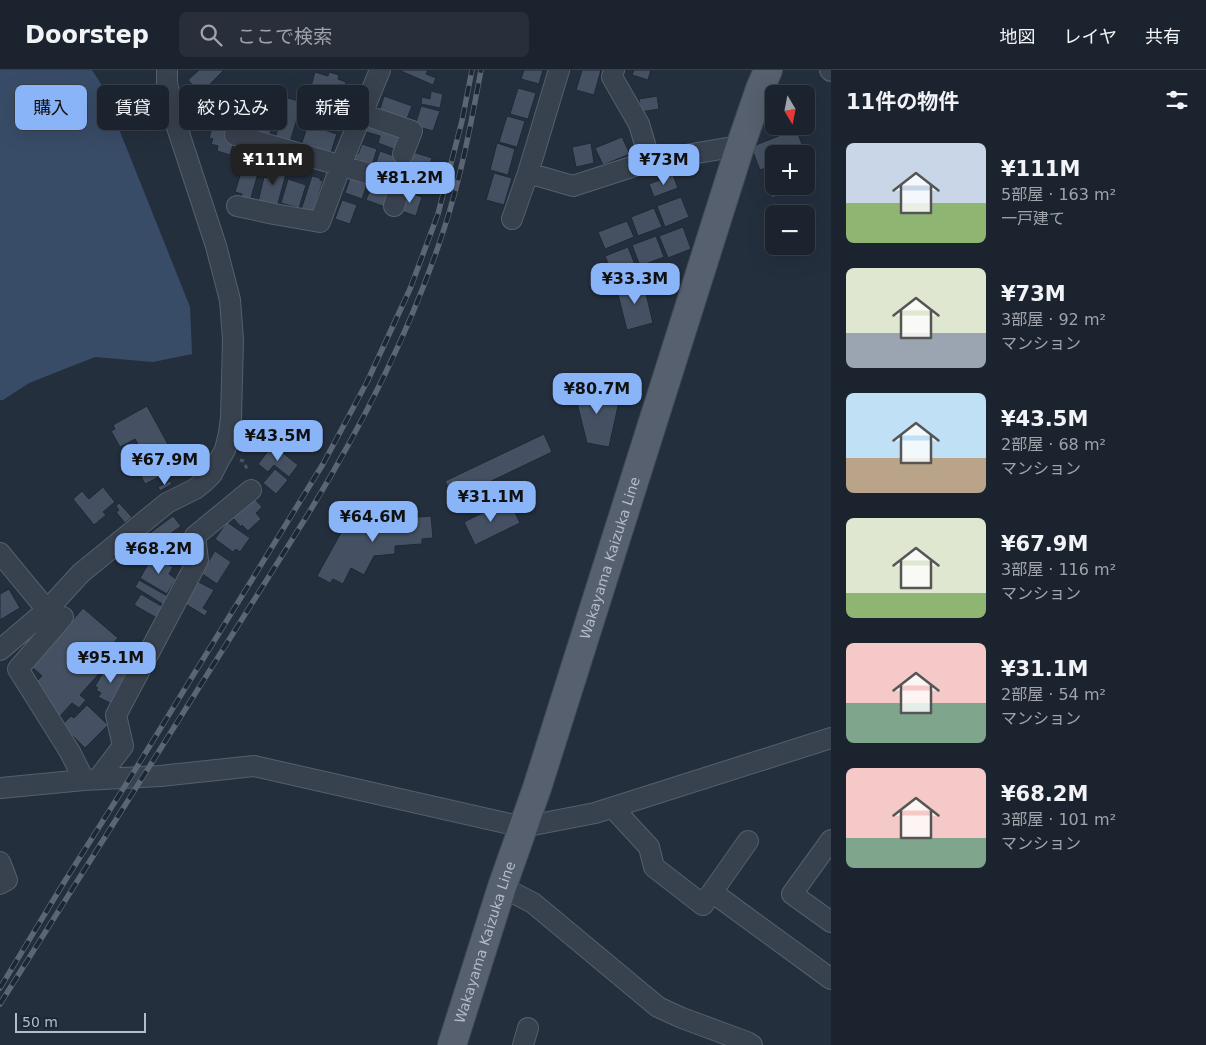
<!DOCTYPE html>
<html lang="ja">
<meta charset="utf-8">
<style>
:root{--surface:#1b232e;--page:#282f3a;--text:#f1f3f6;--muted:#a0a4aa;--line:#39404a;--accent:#8ab4f8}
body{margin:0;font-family:"DejaVu Sans","Noto Sans JP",sans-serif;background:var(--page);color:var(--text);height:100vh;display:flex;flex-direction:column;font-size:19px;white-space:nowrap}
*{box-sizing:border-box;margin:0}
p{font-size:16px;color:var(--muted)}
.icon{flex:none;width:28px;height:28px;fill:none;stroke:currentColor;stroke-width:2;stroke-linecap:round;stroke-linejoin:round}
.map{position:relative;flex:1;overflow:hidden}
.drawer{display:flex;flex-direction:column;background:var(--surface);width:375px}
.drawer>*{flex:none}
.banner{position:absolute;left:15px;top:15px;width:475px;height:45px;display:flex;gap:10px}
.needle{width:32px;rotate:170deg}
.buttons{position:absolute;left:765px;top:15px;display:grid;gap:10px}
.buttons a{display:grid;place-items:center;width:50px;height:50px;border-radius:8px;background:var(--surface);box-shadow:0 5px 20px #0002,0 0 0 1px var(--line);font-size:25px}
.scale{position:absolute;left:15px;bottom:12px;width:131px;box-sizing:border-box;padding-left:5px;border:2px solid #b4bcc9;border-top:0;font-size:14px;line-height:18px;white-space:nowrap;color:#b4bcc9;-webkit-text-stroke:4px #1d2633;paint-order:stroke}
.price{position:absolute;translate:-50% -42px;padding:0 11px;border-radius:10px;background:var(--accent);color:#111;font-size:16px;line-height:32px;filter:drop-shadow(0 1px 2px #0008)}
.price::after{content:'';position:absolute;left:50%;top:30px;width:15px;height:11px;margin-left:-8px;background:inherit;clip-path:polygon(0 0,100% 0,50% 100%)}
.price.on{background:#222;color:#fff}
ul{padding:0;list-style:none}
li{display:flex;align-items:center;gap:15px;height:125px;padding:0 15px}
li span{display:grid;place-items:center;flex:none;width:140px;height:100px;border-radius:8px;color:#555}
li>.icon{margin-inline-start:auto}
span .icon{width:60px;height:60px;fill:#fffc;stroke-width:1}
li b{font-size:21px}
h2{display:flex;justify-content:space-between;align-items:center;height:60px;padding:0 15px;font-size:21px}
.pill{padding:0 18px;border-radius:8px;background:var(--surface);box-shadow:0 5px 20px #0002,0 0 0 1px var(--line);font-size:18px;line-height:45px}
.pill.on{background:var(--accent);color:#111}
header{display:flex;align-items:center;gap:30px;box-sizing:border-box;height:70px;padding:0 25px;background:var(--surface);border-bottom:1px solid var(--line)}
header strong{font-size:24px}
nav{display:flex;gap:28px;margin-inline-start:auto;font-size:18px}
.search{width:350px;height:45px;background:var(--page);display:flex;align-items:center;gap:12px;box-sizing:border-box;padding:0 18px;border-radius:8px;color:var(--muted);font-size:19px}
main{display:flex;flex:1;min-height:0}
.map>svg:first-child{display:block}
.water{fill:#394c67}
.building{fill:#455162;stroke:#1f2835}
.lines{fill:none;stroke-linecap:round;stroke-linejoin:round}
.street-casing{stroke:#565f6c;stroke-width:22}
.primary-casing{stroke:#414a57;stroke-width:30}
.path{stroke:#44595c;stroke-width:3;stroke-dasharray:4 4;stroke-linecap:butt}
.street{stroke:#38414e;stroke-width:20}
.primary{stroke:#56606e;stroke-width:28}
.rail-casing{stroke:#5a6575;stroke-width:5.5}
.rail{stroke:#1d2633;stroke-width:4;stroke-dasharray:11;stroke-linecap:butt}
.labels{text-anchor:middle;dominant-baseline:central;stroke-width:4;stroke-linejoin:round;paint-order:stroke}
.street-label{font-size:14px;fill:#b4bcc9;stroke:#1d2633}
</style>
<header>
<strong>Doorstep</strong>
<div class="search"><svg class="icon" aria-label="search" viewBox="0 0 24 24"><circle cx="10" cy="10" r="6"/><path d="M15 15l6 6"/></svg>ここで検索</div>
<nav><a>地図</a><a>レイヤ</a><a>共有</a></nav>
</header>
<main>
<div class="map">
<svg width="831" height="975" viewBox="0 0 831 975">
<rect width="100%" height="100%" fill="#242f3e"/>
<path class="water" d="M0,0H92L101,14L190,237L192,284L153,292L95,287L29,313L3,330H0Z"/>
<path class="building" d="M199,0H222L223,1L207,17L206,16L199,22L188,10Z
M401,0H428L426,4L436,8L433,15L401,1Z
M524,0H543L539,14L521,9Z
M582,0H601L594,25L576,20Z
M634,0H651L648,10L632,5Z
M315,2L328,6L329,2L339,5L338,9L346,12L341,29L310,20Z
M518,18L536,23L528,49L510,44Z
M224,19L239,24L227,68L234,71L230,85L217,81L218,76L211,74L213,69L209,68Z
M268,21L285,27L275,59L272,58L269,65L255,61Z
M431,21L443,24L440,38L421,34L422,27L430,29Z
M384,26L412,36L406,51L379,42Z
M657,26L659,39L641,42L639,29Z
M288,28L302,32L290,72L275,68Z
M309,32L349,42L344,59L304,46Z
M421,36L440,41L433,61L415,56Z
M238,44L245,46L241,57L234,55Z
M507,46L525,51L517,77L499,72Z
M369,52L404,65L399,81L378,73L380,66L366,62Z
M308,55L337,64L330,85L301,75Z
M796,59L805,82L801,84H774V95L760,100L751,77Z
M622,67L630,84L603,95L595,78Z
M497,73L515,79L508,105L490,100Z
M591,73L594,93L576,97L572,77Z
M362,74L377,79L372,95L354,88L355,83L358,84Z
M380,81L400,88L397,95L400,96L398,103L375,95Z
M413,82L432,88L425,111L406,105Z
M808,90L816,111L806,115V91Z
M244,92L255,95L254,99L259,100L250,131L241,128L242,124L235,122Z
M270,95L287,100L277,137L258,132L264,107L267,108Z
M494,103L512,108L504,135L486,130Z
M774,103V116H802L772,128L763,107Z
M673,105L678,118L654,127L649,114Z
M312,106L320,108V110L323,111L313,143L301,140Z
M350,108L367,114L362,129L345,123Z
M288,109L306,115L299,138L281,133Z
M372,114L394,121L388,138L366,130Z
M405,121L422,127L416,146L398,140Z
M681,127L689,147L665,157L657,136Z
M342,130L357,135L350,154L335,149Z
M654,138L662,157L638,166L631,147Z
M627,151L634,167L605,179L598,162Z
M683,157L691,179L668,188L659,166Z
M656,166L664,187L640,196L632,175Z
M628,177L636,197L613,206L605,186Z
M643,211L653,253L627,260L616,217Z
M573,317L620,327L609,377L587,373Z
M147,336L176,389L168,393L172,400L167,403L165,399L157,404L159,407L145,414L138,400L149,394L135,369L120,377L111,361L115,359L113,355Z
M544,364L552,382L454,429L445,411Z
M273,375L298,395L289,407L274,395L268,402L258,394Z
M275,399L288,410L276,424L263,413Z
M170,411L172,414L160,421L158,417Z
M103,417L115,432L103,442L106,445L94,455L73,429L82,421L89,429Z
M254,428L262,437L256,443L261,449L248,461L242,455L241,457L232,447Z
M505,432L510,442L514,440L520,453L475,475L464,452Z
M119,433L132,447L125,453L116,442L119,440L116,436Z
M417,443V447L431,446L433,468L422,469V474L395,476V484L374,486L364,505L351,498L343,514L333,509L330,513L317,506L348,450L366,460L365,448Z
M173,446L181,456L150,479L142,469Z
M227,452L250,468L240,482L236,479L233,482L215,469Z
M175,469L189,477L185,483L189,486L185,493L181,490L178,496L164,488Z
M215,481L231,492L217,514L201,503Z
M153,486L173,497L169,504L176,509L167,524L140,508Z
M139,510L169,527L164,535L135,517Z
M197,511L214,520L203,538L208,541L205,546L184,533Z
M9,519L20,538L0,550V524Z
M141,524L163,537L157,548L134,535Z
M83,538L118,568L105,583L112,589L80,625L86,630L79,638L72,633L60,646L46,633L49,629L33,615L42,606L32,597Z
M114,598L128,605L112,634L98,627L101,623L96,620L98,618L95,616L104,601Z
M87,635L108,655L85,678L62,655L71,646L74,648Z"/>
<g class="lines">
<defs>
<path id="street" d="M614,0L612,7L639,54L650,91
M830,0L831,1
M362,44L412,61L403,84
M235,65L401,113L394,136
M528,103L573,116L650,91L727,78L739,80
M237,136L274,144L320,152L341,95L380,0
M512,149L528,103L559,0
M0,483L47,540
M63,547L18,599L70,682L84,710
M0,580L47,540L81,503L167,433L195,419L204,412L212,404L218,392L225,380L229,363L231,348L233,270L230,230L216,176L176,54L167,13V0
M98,709L123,676L116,645L198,490L195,466L251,420
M0,718L84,710L160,706L254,696L523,757L595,743L831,668
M613,738L649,777L654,797L703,835L748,771
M831,770L792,824L831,852
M0,792L7,810L0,814
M502,817L533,833L658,937L682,948L747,972L752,975
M712,822L831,909
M523,975L528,958"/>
<g id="primary">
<path id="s1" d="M452,975L502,817L537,718L739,80L760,19L768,0"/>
</g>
</defs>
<use href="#street" class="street-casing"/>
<use href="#primary" class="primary-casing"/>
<path class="path" d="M240,390L244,391L248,402"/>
<use href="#street" class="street"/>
<use href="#primary" class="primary"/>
<defs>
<path id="rail" d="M0,918L63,814L130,708L323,394L367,312L410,219L438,144L462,51L472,0
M0,934L305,449C361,358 411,261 444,159C461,107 471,54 481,0"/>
</defs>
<use href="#rail" class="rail-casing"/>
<use href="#rail" class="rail"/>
</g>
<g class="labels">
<g class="street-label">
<text stroke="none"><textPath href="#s1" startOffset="512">Wakayama Kaizuka Line</textPath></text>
<text stroke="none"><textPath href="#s1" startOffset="108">Wakayama Kaizuka Line</textPath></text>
</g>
</g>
</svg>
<div class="buttons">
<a><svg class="needle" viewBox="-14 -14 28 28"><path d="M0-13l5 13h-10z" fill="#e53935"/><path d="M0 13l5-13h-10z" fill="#a0a4aa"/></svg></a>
<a>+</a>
<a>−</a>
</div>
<div class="scale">50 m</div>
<b class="price on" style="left:273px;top:116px">¥111M</b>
<b class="price" style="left:664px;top:116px">¥73M</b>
<b class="price" style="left:410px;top:134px">¥81.2M</b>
<b class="price" style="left:635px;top:235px">¥33.3M</b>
<b class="price" style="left:597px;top:345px">¥80.7M</b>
<b class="price" style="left:278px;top:392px">¥43.5M</b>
<b class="price" style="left:165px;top:416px">¥67.9M</b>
<b class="price" style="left:491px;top:453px">¥31.1M</b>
<b class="price" style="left:373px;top:473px">¥64.6M</b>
<b class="price" style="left:159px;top:505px">¥68.2M</b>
<b class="price" style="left:111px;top:614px">¥95.1M</b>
<div class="banner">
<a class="pill on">購入</a>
<a class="pill">賃貸</a>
<a class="pill">絞り込み</a>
<a class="pill">新着</a>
</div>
</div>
<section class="drawer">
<h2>11件の物件<svg class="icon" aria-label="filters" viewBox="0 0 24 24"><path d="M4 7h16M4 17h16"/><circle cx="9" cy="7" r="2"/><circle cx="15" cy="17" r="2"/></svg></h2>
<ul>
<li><span style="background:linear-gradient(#c9d6e8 60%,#8fb573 0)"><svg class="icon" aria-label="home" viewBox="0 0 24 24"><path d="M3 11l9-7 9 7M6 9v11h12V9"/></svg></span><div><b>¥111M</b><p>5部屋 · 163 m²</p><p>一戸建て</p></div></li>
<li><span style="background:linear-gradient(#dfe7d0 65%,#9aa5b1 0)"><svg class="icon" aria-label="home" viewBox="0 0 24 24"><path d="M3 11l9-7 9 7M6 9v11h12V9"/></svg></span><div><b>¥73M</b><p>3部屋 · 92 m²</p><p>マンション</p></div></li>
<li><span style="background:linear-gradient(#bfe0f5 65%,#b9a48a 0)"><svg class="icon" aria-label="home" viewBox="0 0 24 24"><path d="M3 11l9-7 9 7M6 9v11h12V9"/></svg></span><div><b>¥43.5M</b><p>2部屋 · 68 m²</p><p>マンション</p></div></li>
<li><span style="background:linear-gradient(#dfe7d0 75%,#8fb573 0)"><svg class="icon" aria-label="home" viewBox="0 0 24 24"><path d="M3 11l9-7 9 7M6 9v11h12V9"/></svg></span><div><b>¥67.9M</b><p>3部屋 · 116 m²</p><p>マンション</p></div></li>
<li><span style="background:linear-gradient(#f6c9c9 60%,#7fa58c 0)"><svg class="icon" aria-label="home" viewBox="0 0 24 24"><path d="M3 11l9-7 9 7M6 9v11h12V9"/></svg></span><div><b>¥31.1M</b><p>2部屋 · 54 m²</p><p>マンション</p></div></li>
<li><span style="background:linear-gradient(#f6c9c9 70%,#7fa58c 0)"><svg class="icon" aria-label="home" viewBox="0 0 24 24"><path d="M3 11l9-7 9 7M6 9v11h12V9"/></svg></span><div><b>¥68.2M</b><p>3部屋 · 101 m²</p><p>マンション</p></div></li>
</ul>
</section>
</main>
